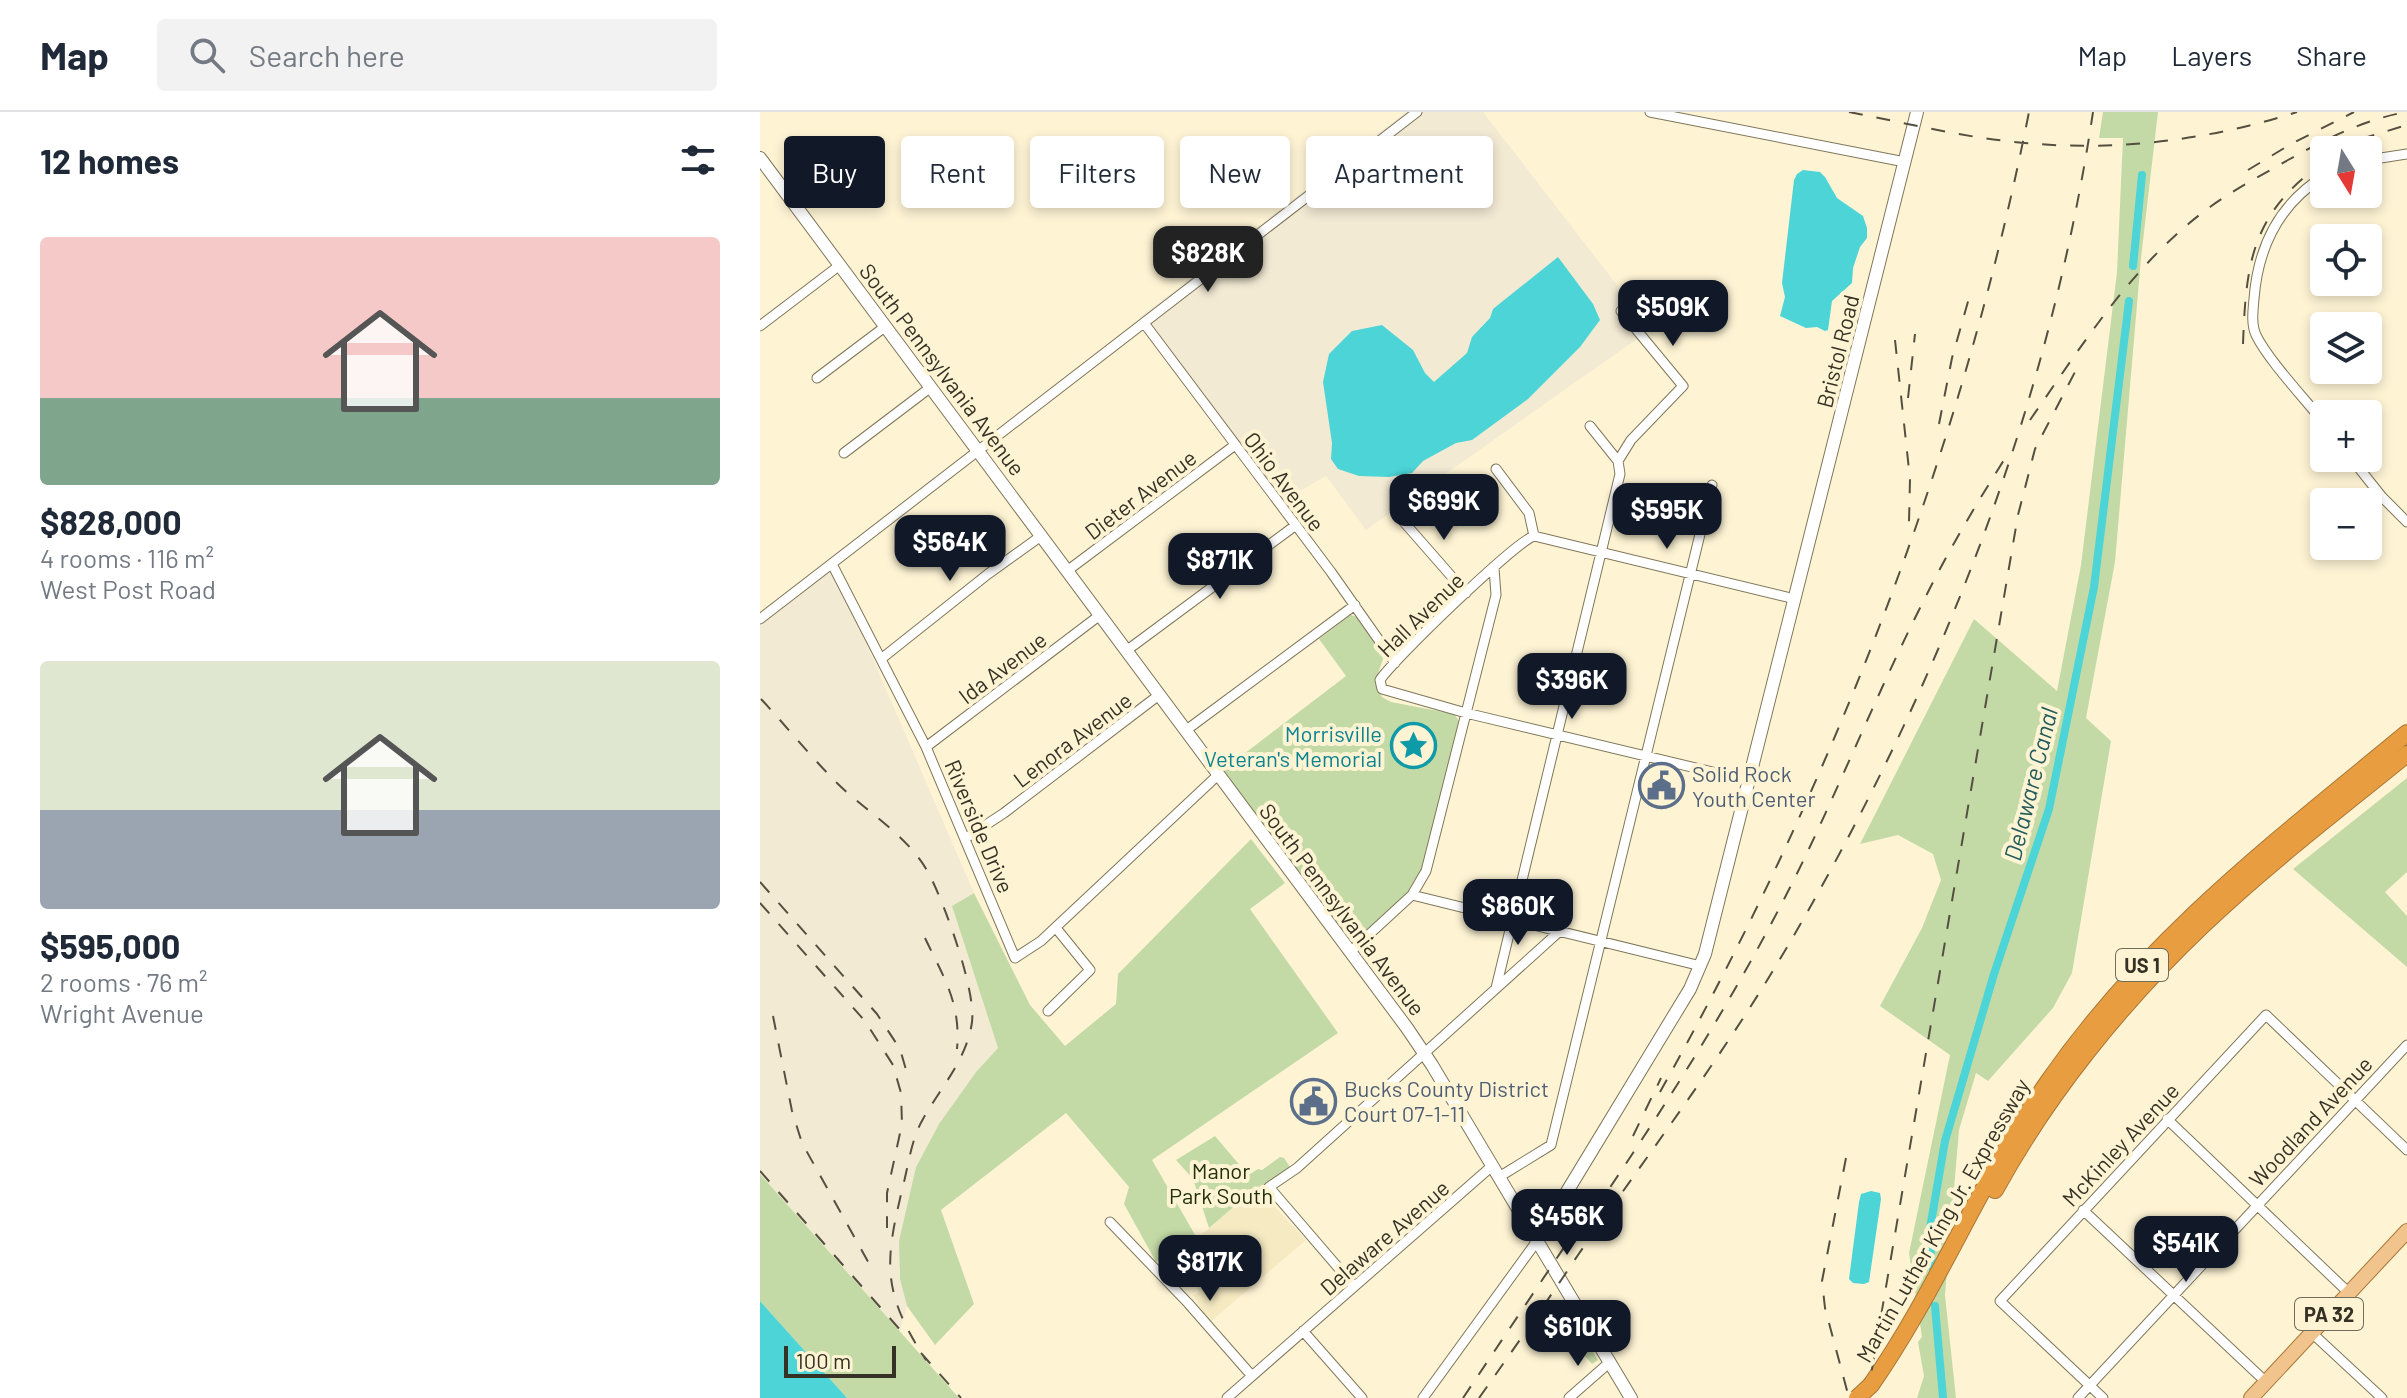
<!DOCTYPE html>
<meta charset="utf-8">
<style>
:root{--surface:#fff;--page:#f2f2f3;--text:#1f2937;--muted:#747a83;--line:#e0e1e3;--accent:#111827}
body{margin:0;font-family:Barlow,sans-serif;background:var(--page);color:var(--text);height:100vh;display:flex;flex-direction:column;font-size:30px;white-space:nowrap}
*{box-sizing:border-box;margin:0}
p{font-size:26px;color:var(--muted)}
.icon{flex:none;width:44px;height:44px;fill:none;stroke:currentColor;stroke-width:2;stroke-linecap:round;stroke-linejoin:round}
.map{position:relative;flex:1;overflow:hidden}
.details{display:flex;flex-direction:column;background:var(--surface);width:760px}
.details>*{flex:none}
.hud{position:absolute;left:24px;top:24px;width:760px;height:72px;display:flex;gap:16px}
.needle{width:52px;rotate:169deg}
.controls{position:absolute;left:1550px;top:24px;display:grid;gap:16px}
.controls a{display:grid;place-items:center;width:72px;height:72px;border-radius:8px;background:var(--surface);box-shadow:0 4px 12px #0003;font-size:40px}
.scale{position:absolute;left:24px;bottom:20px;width:112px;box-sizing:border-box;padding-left:8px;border:4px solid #353125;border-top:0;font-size:22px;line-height:28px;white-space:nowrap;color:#353125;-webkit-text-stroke:6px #fef4d4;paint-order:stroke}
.price{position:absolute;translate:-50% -68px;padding:0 18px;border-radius:16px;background:var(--accent);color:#fff;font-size:26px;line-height:52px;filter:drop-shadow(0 2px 4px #0008)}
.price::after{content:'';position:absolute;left:50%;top:48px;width:24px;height:18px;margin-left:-12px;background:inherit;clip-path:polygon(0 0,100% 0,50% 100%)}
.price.on{background:#222;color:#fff}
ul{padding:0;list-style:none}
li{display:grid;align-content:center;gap:16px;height:424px;padding:0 40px}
li span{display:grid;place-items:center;height:248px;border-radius:8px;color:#555}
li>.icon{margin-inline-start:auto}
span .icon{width:144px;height:144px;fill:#fffc;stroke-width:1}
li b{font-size:34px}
h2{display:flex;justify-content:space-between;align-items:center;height:96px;padding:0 40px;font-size:34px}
.tag{padding:0 28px;border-radius:8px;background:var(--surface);box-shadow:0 4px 12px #0003;font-size:28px;line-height:72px}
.tag.on{background:var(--accent);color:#fff}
header{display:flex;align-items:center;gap:48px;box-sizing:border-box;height:112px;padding:0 40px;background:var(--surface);border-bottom:2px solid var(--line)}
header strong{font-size:38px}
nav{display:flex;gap:44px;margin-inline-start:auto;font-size:28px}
.search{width:560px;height:72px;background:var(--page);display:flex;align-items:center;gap:20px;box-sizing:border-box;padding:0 28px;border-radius:8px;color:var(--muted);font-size:30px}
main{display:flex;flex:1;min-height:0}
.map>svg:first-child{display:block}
.industrial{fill:#f3ead4}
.built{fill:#f5eac2}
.green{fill:#c4daa6}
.water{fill:#4cd4d6}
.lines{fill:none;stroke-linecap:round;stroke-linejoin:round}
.canal{stroke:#4cd4d6;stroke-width:8}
.street-casing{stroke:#7f775a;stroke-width:11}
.secondary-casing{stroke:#7f775a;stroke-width:14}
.primary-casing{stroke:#a97737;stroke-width:16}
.highway-casing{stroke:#a97737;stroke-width:18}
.street{stroke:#fff;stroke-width:9}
.secondary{stroke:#fff;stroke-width:12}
.primary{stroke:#f1c48d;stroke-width:14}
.highway{stroke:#e89d41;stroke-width:16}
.rail{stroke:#544f40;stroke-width:2;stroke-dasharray:14 14;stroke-linecap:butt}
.highway-bridge-casing{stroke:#a97737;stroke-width:18;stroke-linecap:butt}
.highway-bridge{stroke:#e89d41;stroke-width:16}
.labels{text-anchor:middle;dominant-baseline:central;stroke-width:8;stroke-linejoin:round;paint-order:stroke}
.shield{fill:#fef4d4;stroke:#716c5a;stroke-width:2}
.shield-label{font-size:20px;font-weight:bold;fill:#353125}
.street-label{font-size:22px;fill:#353125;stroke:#fef4d4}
.culture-label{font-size:22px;fill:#0d838f;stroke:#fef4d4;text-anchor:end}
.service-label{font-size:22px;fill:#4e5e75;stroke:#fef4d4;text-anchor:start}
.park-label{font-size:22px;fill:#222f0c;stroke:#fef4d4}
.water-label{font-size:24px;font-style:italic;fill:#245b5c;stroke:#fef4d4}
</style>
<header>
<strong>Map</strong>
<div class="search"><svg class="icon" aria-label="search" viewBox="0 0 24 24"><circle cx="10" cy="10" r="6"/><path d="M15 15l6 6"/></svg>Search here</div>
<nav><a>Map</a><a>Layers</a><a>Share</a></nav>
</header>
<main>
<section class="details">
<h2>12 homes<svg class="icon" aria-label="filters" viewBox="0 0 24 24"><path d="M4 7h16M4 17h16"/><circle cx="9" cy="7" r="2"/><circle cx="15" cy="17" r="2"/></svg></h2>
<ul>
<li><span style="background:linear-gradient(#f6c9c9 65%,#7fa58c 0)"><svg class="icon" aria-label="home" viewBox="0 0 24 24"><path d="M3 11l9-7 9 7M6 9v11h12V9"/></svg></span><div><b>$828,000</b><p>4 rooms · 116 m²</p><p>West Post Road</p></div></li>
<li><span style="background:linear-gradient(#dfe7d0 60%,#9aa5b1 0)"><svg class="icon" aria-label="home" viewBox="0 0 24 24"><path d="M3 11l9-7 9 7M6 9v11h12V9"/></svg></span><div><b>$595,000</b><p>2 rooms · 76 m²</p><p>Wright Avenue</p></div></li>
</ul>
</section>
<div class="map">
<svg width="1647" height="1286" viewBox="0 0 1647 1286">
<rect width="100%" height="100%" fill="#fef4d4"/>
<path class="industrial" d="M646,0H723L891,217L606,418L566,364L519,391L379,206Z
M72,452L214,781L192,794L238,936L216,960L179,1012L156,1055L139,1159L147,1194L140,1219L0,1062V507Z"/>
<path class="built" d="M497,1076L546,1128L449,1211L433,1183L440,1180L424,1155L430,1149L421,1140Z"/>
<path class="green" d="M1343,0H1398L1381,146L1355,450L1326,606L1351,629L1312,861L1293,896L1228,969L1216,961L1199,1018L1185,1183L1196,1286H1157L1164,1264L1158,1230L1162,1225L1149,1141L1190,943L1120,894L1162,816L1181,768L1173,742L1138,723L1100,732L1214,507L1297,579L1321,453L1357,160L1363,26H1339Z
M591,503L597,505L621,537L623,547L615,571L622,585L631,590L694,602L699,609L664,752C650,787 619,808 591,832L463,658L586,564L559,527Z
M1647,666V760L1625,780L1647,804V855L1533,757Z
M491,727L525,771L490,797L578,921L392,1048L438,1128L421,1140L396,1150L364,1092L369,1075L306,1001L181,1098L214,1192L175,1233L147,1194L140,1167L139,1129L156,1055L179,1012L216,960L238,936L192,794L214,781L270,893L305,934L356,892L358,862Z
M455,1024L488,1063L498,1057L502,1058L520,1045L524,1046L530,1055L500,1080L496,1076L449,1116L433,1067L416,1048Z
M0,1062L199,1286H87L0,1189Z
M802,1189L838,1248L832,1252L802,1218L786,1208Z"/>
<path class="water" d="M1043,58L1060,60L1065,65L1077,86L1103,104L1107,116V126L1100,135L1093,156L1092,171L1072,189L1068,218L1065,219L1057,215L1046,216L1020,204L1025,185L1022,171L1034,68L1037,62Z
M798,145L833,192L840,208L820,235L768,287L712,328L696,331L663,349L652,361L629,365L599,364L578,357L571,347L572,331L563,270L569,242L592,219L622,213L653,238L665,261L674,270L707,241L712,225L730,206L733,197Z
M1111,1079L1120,1081L1121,1087L1109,1170L1104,1172L1093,1171L1089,1167L1099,1090L1101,1082Z
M0,1189L87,1286H0Z"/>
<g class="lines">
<path class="canal" d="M1373,154L1382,63
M1172,1155L1169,1122L1185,1029L1234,862L1289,697L1334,475L1369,189
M1175,1194L1183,1286"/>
<defs>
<path id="street" d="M890,0L1145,50
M1608,48L1647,42
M1564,64C1519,92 1498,134 1494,187C1493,198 1491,212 1496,223C1508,248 1546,288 1564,311
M384,211L571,460L635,551
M0,214L80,153
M57,266L126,214
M830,314L858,349
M84,341L171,275
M1591,346L1622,385L1647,410
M736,357L769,401L774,424
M636,401L706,481
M774,424C755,430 633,548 620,568L622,577L706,601L990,669
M774,424L1035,487
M72,452L166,635L255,846L281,829L458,663
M307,459L475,333
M0,507L657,0
M366,539L536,413
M121,547L228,462L281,424
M425,619L595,493
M166,635L340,503
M206,726L244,701L399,583
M652,783L941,854
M590,840L652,783L666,759L736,483L734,456
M736,876L860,362L858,349L871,328L923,274L861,199
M288,899L330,858L296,816
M1407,1007L1589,1181
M739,1065L791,1033L952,373
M1323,1098L1506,1270
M350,1110L428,1191L492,1264
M594,1174L509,1075L537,1056L801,818
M543,1219L602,1286
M1552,1221L1622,1286
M467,1286L732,1054
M663,1286L777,1129
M809,1286L850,1250
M1318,1286L1647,933
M1343,1286L1240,1189L1506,903L1647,1038"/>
<path id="secondary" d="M0,46L647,916L672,953L871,1286
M777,1129L930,877L945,842L1157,0"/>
<path id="primary" d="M1491,1286L1647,1119"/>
<path id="highway" d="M1235,1078C1288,981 1362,890 1442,814C1506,753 1578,698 1647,642
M1111,1273C1178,1177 1221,1066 1288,970C1388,826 1514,731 1647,621"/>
</defs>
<use href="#street" class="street-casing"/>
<use href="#secondary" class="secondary-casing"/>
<use href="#primary" class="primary-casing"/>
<use href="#highway" class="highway-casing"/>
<use href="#street" class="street"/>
<use href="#secondary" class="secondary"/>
<use href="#primary" class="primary"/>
<use href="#highway" class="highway"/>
<path class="rail" d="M1089,0C1141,10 1193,23 1246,29C1345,41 1443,30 1537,0
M1574,35L1647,13
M1488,58L1531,32L1594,0
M1135,228L1150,367L1149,410
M1483,232C1486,149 1492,101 1564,50
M1148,286L1155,222
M1270,308C1323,232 1374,150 1450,95C1475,77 1502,63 1528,48C1566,27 1603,8 1646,0
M1179,312L1192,246L1209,186
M1,587C27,615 51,645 78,672C109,702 152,726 171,766C186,796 216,879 212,910C207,947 181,975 163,1007C152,1026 149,1049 144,1070C125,1148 120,1178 166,1248
M0,770L117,902L140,937L149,968
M0,791L105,909L133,953L141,981L142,1012L127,1081V1116
M165,826C184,866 201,891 197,937
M13,904L32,999L42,1031L111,1155
M900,980C1071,675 1201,344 1269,0
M873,1024L901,966
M1086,1046L1062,1169L1065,1196L1089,1286
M0,1059L142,1220
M819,1121C902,1000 982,876 1046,743C1086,659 1121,573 1163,490C1187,441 1215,394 1244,348
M161,1241L201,1286
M703,1286L821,1110
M719,1286C753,1238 786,1191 818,1143C891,1038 969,936 1033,825C1182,568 1289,294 1333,0
M1107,1286L1258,403L1275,337L1315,260"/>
<defs>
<path id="highway-bridge" d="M1097,1286L1111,1273"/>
</defs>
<use href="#highway-bridge" class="highway-bridge-casing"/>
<use href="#highway-bridge" class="highway-bridge"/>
</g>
<defs>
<symbol id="sight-ring" viewBox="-11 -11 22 22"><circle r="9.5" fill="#fef4d4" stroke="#0f9aa8" stroke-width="1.5"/><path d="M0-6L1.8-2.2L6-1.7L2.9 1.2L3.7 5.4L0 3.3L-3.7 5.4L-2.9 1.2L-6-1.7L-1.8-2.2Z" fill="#0f9aa8"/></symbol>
<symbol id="civic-ring" viewBox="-11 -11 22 22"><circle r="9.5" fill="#fef4d4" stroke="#5c6f8a" stroke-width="1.5"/><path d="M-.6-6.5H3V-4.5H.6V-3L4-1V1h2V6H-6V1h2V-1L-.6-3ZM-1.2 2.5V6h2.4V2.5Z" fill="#5c6f8a"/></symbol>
</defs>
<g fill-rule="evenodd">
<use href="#sight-ring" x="628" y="608" width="51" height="51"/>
<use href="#civic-ring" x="876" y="648" width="51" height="51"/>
<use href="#civic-ring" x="528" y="964" width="51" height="51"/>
</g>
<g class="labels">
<g class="shield">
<rect x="1356" y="837" width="52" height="32" rx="6"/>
<rect x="1535" y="1186" width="68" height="32" rx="6"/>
</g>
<g class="shield-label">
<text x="1382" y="853">US 1</text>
<text x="1569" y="1202">PA 32</text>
</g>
<g class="street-label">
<text transform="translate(1077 239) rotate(-76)">Bristol Road</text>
<text transform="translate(183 257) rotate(53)">South Pennsylvania Avenue</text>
<text transform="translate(525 369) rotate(53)">Ohio Avenue</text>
<text transform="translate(380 382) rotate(-37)">Dieter Avenue</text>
<text transform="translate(660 502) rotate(-44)">Hall Avenue</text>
<text transform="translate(242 555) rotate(-37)">Ida Avenue</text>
<text transform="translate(312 627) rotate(-37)">Lenora Avenue</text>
<text transform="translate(220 714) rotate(67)">Riverside Drive</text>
<text transform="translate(583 797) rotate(53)">South Pennsylvania Avenue</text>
<text transform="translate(1550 1009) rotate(-47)">Woodland Avenue</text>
<text transform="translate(1360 1032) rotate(-47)">McKinley Avenue</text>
<text transform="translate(1182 1108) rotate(-60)">Martin Luther King Jr. Expressway</text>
<text transform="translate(624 1125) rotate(-41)">Delaware Avenue</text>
</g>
<g class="culture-label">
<text x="622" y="621">Morrisville<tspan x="622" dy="25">Veteran's Memorial</tspan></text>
</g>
<g class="service-label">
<text x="932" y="661">Solid Rock<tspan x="932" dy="25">Youth Center</tspan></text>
<text x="584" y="976">Bucks County District<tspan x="584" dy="25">Court 07-1-11</tspan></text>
</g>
<g class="park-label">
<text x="461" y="1058">Manor<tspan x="461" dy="25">Park South</tspan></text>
</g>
<g class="water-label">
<text transform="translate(1270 672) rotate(-76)">Delaware Canal</text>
</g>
</g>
</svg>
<div class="controls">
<a><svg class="needle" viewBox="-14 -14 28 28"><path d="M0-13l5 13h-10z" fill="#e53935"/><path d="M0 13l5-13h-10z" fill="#747a83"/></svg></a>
<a><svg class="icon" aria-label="locate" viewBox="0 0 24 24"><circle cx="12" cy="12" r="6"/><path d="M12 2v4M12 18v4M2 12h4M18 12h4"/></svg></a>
<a><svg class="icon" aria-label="layers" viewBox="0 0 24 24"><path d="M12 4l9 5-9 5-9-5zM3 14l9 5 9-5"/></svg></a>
<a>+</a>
<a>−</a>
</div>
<div class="scale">100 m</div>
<b class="price on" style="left:448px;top:182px">$828K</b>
<b class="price" style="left:913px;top:236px">$509K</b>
<b class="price" style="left:684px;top:430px">$699K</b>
<b class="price" style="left:907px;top:439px">$595K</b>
<b class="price" style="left:190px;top:471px">$564K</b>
<b class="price" style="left:460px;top:489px">$871K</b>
<b class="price" style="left:812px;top:609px">$396K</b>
<b class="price" style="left:758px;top:835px">$860K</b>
<b class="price" style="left:807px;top:1145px">$456K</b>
<b class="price" style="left:1426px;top:1172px">$541K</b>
<b class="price" style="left:450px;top:1191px">$817K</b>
<b class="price" style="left:818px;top:1256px">$610K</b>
<div class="hud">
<a class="tag on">Buy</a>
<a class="tag">Rent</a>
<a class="tag">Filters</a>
<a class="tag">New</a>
<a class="tag">Apartment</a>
</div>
</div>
</main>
